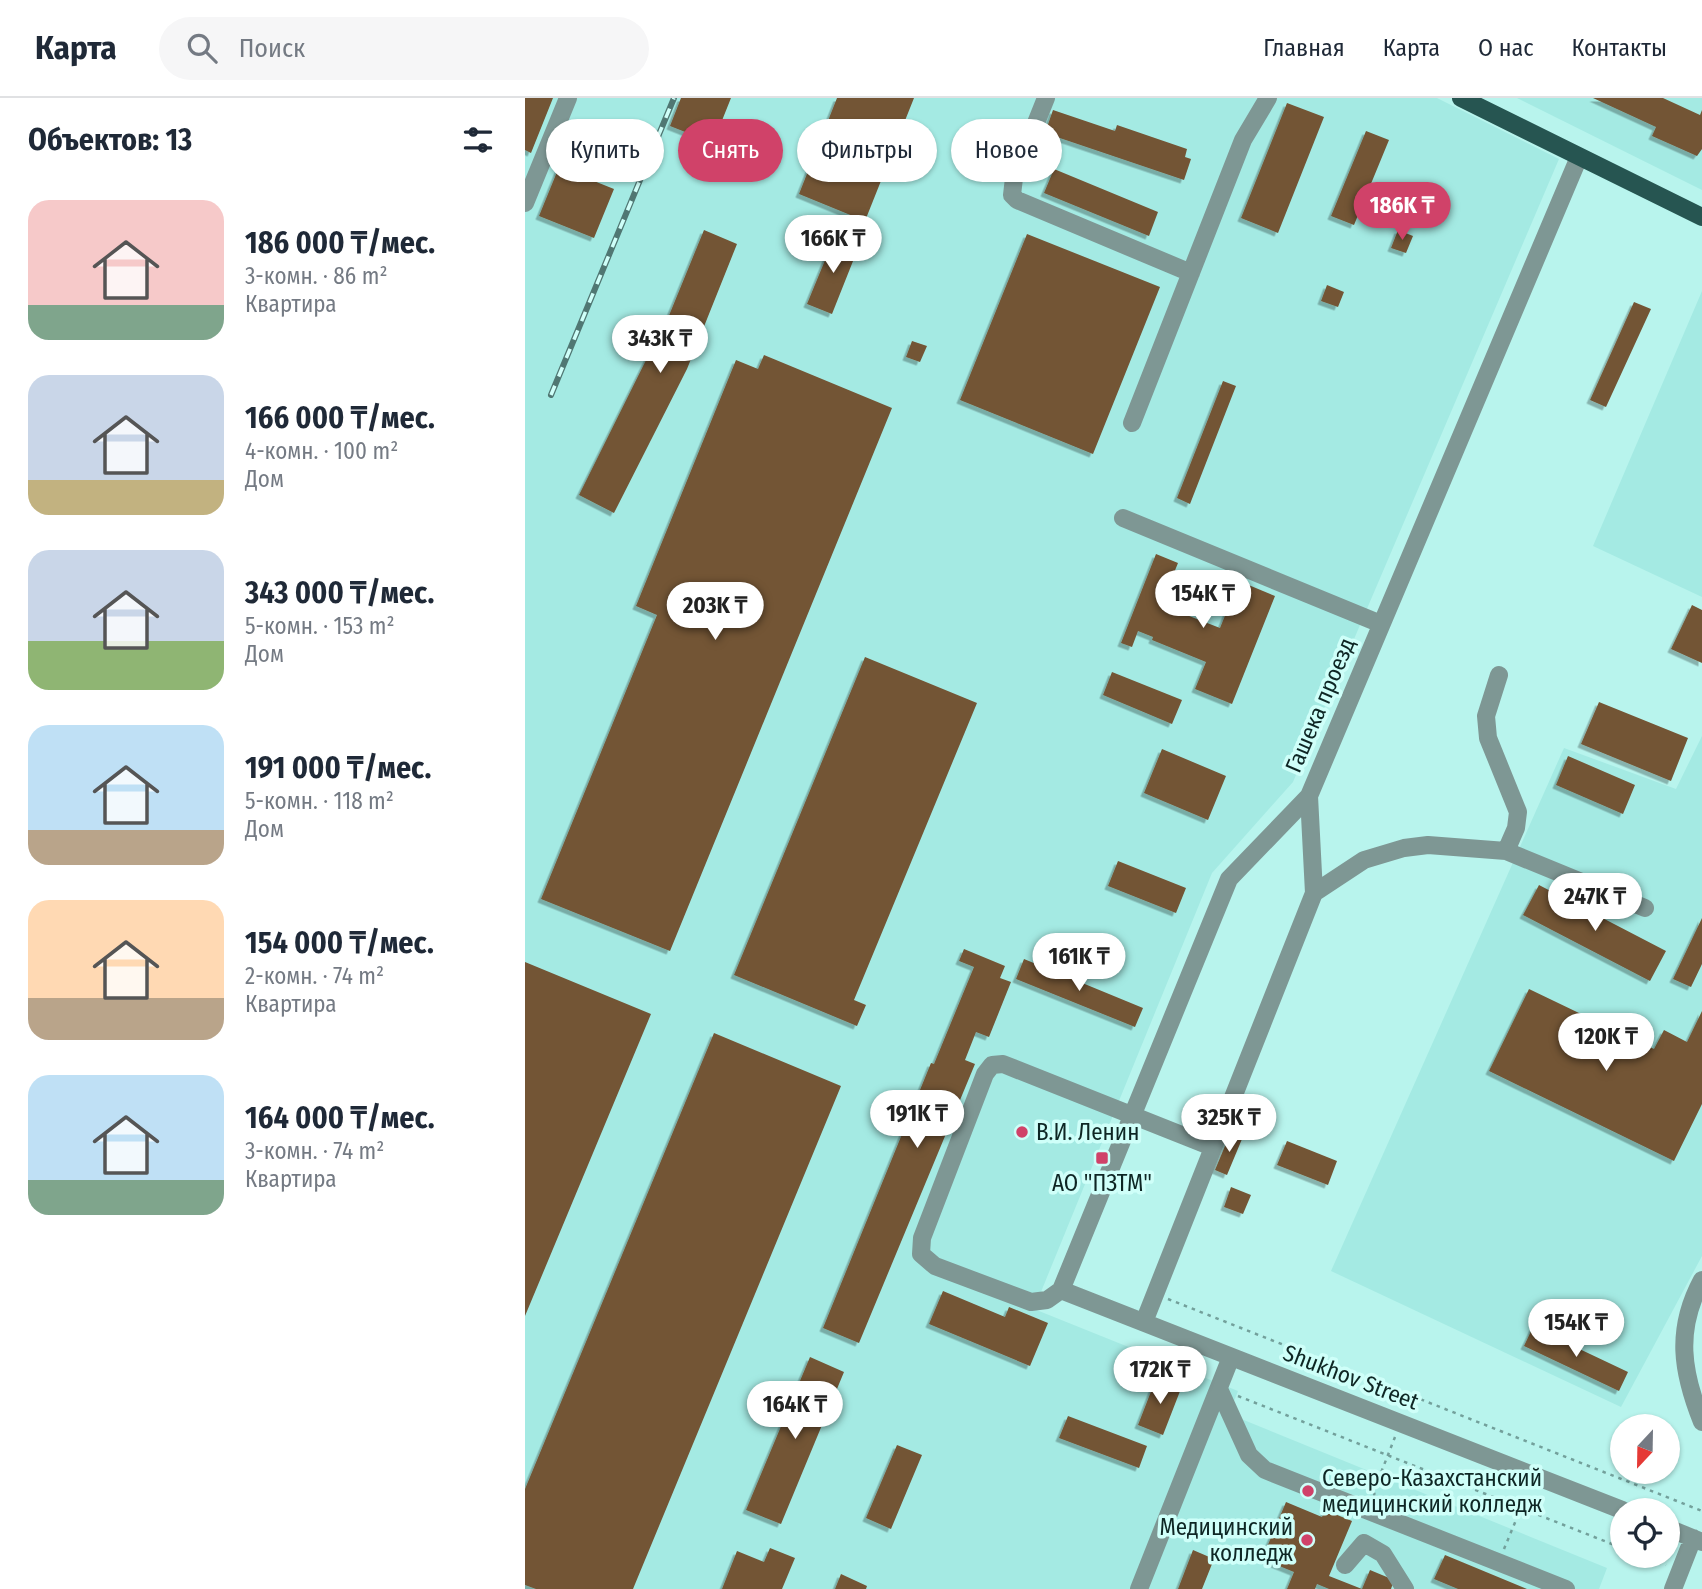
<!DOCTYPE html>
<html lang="ru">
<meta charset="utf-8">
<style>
:root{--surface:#fff;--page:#f6f6f7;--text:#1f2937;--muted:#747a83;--line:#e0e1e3;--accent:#d04269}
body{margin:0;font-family:"Fira Sans Condensed",sans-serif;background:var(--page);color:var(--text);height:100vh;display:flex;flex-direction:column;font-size:26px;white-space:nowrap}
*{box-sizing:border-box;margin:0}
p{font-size:23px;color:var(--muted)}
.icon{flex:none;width:38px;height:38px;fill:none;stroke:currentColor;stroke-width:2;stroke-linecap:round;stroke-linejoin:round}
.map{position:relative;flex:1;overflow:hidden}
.side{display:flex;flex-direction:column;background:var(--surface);width:525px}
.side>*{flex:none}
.top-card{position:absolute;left:21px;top:21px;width:665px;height:63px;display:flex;gap:14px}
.needle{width:46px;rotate:202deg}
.tools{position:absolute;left:1085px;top:1316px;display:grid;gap:14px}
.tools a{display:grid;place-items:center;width:70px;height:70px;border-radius:50%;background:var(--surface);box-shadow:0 2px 5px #0004;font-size:35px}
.price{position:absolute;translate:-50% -60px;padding:0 16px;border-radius:24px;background:#fff;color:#222;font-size:23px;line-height:46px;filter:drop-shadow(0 2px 4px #0008)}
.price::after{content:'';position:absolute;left:50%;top:42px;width:21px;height:16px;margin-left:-10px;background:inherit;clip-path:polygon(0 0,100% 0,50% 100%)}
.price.on{background:var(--accent);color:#fff}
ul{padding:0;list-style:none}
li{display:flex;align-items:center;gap:21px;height:175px;padding:0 28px}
li span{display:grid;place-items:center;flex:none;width:196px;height:140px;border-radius:21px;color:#555}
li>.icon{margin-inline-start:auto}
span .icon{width:84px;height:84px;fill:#fffc;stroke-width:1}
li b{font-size:30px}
h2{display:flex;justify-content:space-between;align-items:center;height:84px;padding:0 28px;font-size:30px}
.chip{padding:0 24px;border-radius:32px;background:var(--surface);box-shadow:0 2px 5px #0004;font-size:24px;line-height:63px}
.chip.on{background:var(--accent);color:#fff}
header{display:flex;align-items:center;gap:42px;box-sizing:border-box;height:98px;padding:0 35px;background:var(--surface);border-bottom:2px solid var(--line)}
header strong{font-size:33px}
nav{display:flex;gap:38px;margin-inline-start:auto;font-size:24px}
.search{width:490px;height:63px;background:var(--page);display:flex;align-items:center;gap:18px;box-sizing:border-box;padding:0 24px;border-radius:38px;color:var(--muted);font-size:26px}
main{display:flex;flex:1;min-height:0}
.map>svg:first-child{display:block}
.built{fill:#a4eae3}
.building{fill:#735535;filter:url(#shadow)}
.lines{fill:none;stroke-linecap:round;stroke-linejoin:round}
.path{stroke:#73a09b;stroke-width:2.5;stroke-dasharray:3.5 5;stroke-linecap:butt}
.minor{stroke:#7e9794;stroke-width:18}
.major{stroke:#265551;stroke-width:18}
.rail-casing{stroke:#507773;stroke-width:6}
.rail{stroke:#cffff9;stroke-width:3.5;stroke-dasharray:10;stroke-linecap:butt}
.poi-dot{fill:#d04269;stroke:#cffff9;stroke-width:2.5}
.labels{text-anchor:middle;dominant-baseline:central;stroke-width:7;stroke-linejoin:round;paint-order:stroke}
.street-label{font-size:23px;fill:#0e2624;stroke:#cffff9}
.poi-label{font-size:23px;fill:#0e2624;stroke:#cffff9;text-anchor:start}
</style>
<header>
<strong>Карта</strong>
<div class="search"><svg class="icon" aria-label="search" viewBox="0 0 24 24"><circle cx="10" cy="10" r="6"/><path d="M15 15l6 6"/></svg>Поиск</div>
<nav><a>Главная</a><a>Карта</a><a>О нас</a><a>Контакты</a></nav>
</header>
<main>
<section class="side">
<h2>Объектов: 13<svg class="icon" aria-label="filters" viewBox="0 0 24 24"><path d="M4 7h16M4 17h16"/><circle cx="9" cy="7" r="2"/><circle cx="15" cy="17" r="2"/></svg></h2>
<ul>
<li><span style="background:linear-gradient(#f6c9c9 75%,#7fa58c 0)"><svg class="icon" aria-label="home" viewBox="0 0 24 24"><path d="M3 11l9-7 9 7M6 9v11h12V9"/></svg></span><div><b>186 000 ₸/мес.</b><p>3-комн. · 86 m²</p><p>Квартира</p></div></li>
<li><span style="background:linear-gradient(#c9d6e8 75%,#c2b280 0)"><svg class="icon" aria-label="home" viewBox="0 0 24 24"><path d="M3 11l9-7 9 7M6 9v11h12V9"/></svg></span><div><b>166 000 ₸/мес.</b><p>4-комн. · 100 m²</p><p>Дом</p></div></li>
<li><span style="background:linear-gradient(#c9d6e8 65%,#8fb573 0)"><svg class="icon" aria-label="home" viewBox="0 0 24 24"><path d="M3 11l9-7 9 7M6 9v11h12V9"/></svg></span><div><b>343 000 ₸/мес.</b><p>5-комн. · 153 m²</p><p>Дом</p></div></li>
<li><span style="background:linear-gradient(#bfe0f5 75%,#b9a48a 0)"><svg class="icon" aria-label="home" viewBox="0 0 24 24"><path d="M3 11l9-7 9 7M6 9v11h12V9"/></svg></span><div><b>191 000 ₸/мес.</b><p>5-комн. · 118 m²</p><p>Дом</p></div></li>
<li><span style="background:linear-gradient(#ffd9b3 70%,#b9a48a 0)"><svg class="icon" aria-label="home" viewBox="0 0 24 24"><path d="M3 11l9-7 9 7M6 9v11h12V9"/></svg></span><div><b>154 000 ₸/мес.</b><p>2-комн. · 74 m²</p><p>Квартира</p></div></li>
<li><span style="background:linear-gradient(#bfe0f5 75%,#7fa58c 0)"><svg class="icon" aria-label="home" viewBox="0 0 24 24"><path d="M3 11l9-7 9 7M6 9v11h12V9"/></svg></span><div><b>164 000 ₸/мес.</b><p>3-комн. · 74 m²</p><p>Квартира</p></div></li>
</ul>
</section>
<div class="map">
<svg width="1177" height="1491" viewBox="0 0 1177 1491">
<defs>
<filter id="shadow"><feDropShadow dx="-3.5" dy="3.5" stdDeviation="0" flood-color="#0004"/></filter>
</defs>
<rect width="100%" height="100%" fill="#b8f4ed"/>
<path class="built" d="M0,0H912L1034,61L768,684L687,775L509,1211L713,1293L704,1316L1082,1470L1074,1491H0Z
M992,0H1177V92Z
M1177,193V499L1068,448Z
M1177,638V1158L1096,1309L806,1173L1039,650L1151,691Z"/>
<path class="building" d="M0,0H28L6,55L0,52Z
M156,0H206L188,45L145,28Z
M312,0H389L340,123L274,96Z
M1068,0H1138L1175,17L1177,12V51L1172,58L1127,38L1131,29Z
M762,5L799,19L753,135L716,120Z
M528,12L590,33L592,27L662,51L660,59L666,61L659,82L520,35Z
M841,33L864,42L829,127L806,118Z
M34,69L89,91L69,140L14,118Z
M529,71L633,114L624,138L519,95Z
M179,132L212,146L162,271L89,415L54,397L132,240L134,242Z
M873,132L888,138L881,155L866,150Z
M502,136L635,189L568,356L435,302Z
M310,138L334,148L307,216L282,206Z
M802,187L819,194L813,209L796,203Z
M1109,204L1126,211L1081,309L1065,302Z
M387,243L402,248L395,264L381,259Z
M239,257L367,310L145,853L16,801L132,517L111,508L211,262L233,271Z
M698,283L711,288L665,406L652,400Z
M631,456L653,465L636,507L695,530L714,483L750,498L707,606L670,591L681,564L627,542L628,539L613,533L607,549L596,545Z
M1167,507L1177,512V565L1146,551Z
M340,559L452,605L329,902L341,907L332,928L209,877Z
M587,574L657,602L647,626L578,597Z
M1074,604L1163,640L1146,683L1056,646Z
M637,651L701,678L683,722L619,695Z
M1043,658L1110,687L1098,716L1031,687Z
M593,763L661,790L651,815L583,788Z
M1014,787L1141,853L1125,883L998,817Z
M1177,820V866L1166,889L1148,881Z
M439,851L480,868L475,880L486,884L464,939L451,934L440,962L450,966L334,1245L298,1230L406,965L409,966L449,869L434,863Z
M499,861L618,910L610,929L491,881Z
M0,864L126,916L0,1218Z
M1004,891L1129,951L1139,932L1162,944L1177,913V1006L1149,1063L964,973Z
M189,935L316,988L108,1491H11L0,1487V1391Z
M705,1036L717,1041L702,1077L690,1072Z
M762,1043L812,1063L803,1087L752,1067Z
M706,1089L726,1097L718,1116L699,1109Z
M418,1193L480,1219L484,1209L523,1225L505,1268L404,1226Z
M1008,1229L1103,1274L1094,1293L999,1248Z
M285,1259L319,1274L256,1426L221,1412Z
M632,1278L657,1288L638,1337L613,1327Z
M543,1318L622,1348L614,1370L534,1340Z
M372,1347L397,1357L366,1431L341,1420Z
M761,1404L797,1419L800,1412L827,1423L804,1478L837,1491H804L792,1486L790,1491H762L769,1474L737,1461Z
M245,1450L270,1460L257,1491H197L212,1453L239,1464Z
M668,1452L689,1461L677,1491H653Z
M920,1457L1002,1491H933L909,1481Z
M845,1472L869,1482L866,1491H837Z
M316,1476L342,1488L341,1491H310Z"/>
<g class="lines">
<path class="path" d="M643,1201L1177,1413
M713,1298L1097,1450
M849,1398L850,1390L870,1339
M979,1451L996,1410
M1117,1458L1141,1467"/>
<path class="minor" d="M521,0L489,80L487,97L492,102L666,175
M0,105L43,0
M607,325L718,42L743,0
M598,420L856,526
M974,577L961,618L963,640L993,714L991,730L981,753
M789,795L839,762L879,750L903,747L981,753L1120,810
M687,1049L478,966L467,967L460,976L397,1140L396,1156L410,1168L506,1204L522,1202L536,1192L704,781L784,698L1054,59
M1177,1182C1150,1232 1157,1274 1177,1324
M536,1192L1097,1412
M619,1224L789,795L784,698
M694,1291L724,1357L740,1372L1041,1491
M1143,1430L1177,1444
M820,1467L839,1445L858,1456L880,1491
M614,1491L706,1259
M1148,1491L1168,1440"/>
<path class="major" d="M936,0L1177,119"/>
<defs>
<path id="rail" d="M26,297L149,0"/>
</defs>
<use href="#rail" class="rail-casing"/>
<use href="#rail" class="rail"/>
</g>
<g class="poi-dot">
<circle cx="497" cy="1034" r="7"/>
<rect x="570" y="1053" width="14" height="14" rx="3.5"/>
<circle cx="783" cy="1393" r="7"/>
<circle cx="782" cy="1442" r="7"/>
</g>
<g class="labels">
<g class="street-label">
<text transform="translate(795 607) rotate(-67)">Гашека проезд</text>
<text transform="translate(826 1279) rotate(21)">Shukhov Street</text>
</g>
<g class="poi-label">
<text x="511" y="1034">В.И. Ленин</text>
<text x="577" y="1085" text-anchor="middle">АО "ПЗТМ"</text>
<text x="797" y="1380">Северо-Казахстанский<tspan x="797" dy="26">медицинский колледж</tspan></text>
<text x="768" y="1429" text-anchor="end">Медицинский<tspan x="768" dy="26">колледж</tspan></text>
</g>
</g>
</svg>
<div class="tools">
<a><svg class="needle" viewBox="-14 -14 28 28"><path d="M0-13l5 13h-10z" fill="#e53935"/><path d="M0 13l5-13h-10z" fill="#747a83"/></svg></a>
<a><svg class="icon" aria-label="locate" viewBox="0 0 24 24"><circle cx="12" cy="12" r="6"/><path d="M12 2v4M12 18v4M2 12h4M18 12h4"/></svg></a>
</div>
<b class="price on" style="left:877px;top:144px">186K ₸</b>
<b class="price" style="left:308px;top:177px">166K ₸</b>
<b class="price" style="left:135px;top:277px">343K ₸</b>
<b class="price" style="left:678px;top:532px">154K ₸</b>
<b class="price" style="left:190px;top:544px">203K ₸</b>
<b class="price" style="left:1070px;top:835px">247K ₸</b>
<b class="price" style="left:554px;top:895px">161K ₸</b>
<b class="price" style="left:1081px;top:975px">120K ₸</b>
<b class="price" style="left:392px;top:1052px">191K ₸</b>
<b class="price" style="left:704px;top:1056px">325K ₸</b>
<b class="price" style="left:1051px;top:1261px">154K ₸</b>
<b class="price" style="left:635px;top:1308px">172K ₸</b>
<b class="price" style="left:270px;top:1343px">164K ₸</b>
<div class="top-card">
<a class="chip">Купить</a>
<a class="chip on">Снять</a>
<a class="chip">Фильтры</a>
<a class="chip">Новое</a>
</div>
</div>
</main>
